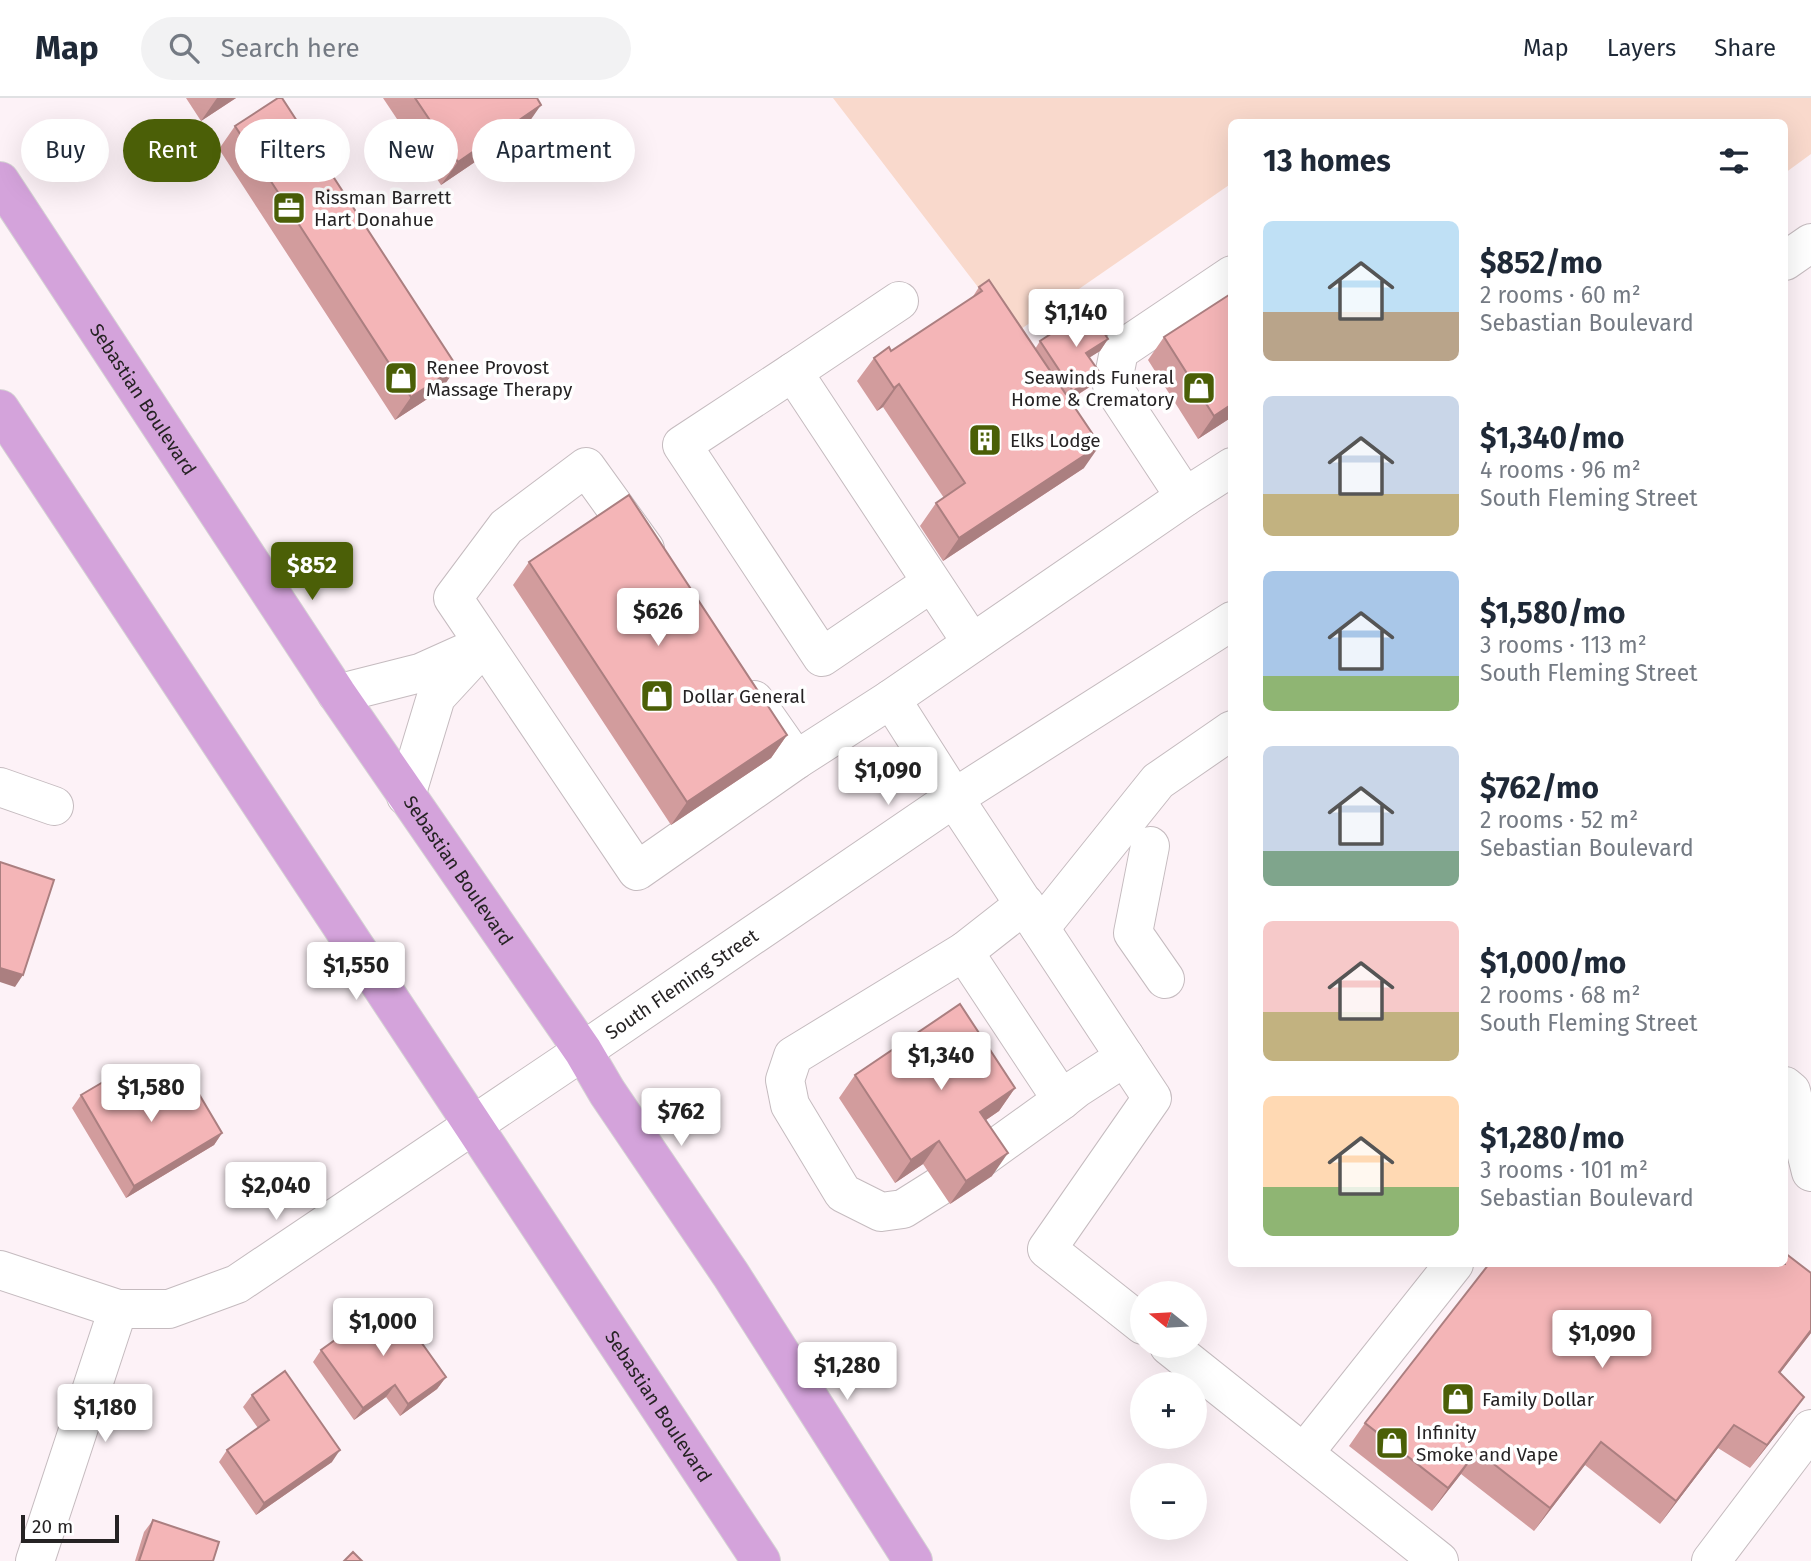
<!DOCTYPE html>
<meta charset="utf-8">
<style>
:root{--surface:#fff;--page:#f2f2f3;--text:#1f2937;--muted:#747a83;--line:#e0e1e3;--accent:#4b5f07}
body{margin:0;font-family:"Fira Sans",sans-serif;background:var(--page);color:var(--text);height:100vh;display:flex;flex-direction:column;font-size:26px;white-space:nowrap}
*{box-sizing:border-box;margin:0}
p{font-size:23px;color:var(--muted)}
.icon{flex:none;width:38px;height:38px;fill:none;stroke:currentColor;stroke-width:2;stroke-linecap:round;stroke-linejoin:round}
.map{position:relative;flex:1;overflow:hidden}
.details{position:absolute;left:1228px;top:21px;width:560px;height:1148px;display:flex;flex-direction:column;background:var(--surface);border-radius:10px;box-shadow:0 7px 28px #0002}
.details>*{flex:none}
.top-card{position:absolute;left:21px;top:21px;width:665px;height:63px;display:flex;gap:14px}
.needle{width:46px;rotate:288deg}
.tools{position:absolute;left:1130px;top:1183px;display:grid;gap:14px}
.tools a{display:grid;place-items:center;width:77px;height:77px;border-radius:50%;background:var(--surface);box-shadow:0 7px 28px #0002;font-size:35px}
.scale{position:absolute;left:21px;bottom:18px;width:98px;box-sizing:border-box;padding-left:7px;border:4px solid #262324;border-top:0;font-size:19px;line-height:24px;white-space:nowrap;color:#262324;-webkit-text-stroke:5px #fff;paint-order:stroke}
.price{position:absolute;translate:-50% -60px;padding:0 16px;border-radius:7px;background:#fff;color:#222;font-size:23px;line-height:46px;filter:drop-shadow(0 2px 4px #0008)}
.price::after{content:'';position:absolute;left:50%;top:42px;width:21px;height:16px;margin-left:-10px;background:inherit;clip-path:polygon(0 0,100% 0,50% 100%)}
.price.selected{background:var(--accent);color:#fff}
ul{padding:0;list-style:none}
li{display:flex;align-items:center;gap:21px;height:175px;padding:0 35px}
li span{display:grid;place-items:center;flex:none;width:196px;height:140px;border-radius:10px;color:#555}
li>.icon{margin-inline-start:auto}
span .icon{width:84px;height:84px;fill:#fffc;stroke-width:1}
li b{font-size:30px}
h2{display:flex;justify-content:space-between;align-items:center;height:84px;padding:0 35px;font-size:30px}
.pill{padding:0 24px;border-radius:32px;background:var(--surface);box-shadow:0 7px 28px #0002;font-size:24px;line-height:63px}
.pill.selected{background:var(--accent);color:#fff}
header{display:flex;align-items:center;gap:42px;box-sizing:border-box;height:98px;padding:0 35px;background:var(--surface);border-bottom:2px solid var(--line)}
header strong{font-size:33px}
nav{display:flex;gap:38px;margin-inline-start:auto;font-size:24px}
.search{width:490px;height:63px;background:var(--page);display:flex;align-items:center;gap:18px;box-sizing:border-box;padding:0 24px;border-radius:38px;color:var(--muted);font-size:26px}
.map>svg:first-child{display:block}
.green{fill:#f9d9cc}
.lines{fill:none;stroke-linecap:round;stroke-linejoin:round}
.minor-casing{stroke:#c5bbbf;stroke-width:40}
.major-casing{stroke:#d4d3d3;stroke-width:40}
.minor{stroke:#fff;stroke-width:38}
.major{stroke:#d4a3db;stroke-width:38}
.wall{fill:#d29c9d}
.shaded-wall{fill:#ab7f80}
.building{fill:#f4b5b7;stroke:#ab7f80;stroke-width:2}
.labels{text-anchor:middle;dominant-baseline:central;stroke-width:7;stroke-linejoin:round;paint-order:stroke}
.poi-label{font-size:19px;fill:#262324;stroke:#fff;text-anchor:start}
.street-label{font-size:19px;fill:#262324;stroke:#fff}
</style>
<header>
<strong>Map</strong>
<div class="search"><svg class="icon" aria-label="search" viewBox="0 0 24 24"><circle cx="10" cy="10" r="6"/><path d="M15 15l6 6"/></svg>Search here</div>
<nav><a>Map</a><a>Layers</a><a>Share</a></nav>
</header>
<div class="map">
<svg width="1811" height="1463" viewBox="0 0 1811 1463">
<rect width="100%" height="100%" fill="#fdf2f7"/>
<path class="green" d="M833,0H1811V56L1785,75V24H1232V85L1014,236Z"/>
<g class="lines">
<defs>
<g id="minor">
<path d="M1785,163L1811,145"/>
<path d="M1232,177L1119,253L1112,288L1185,399L1232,369"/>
<path d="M793,274L899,203"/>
<path d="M645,451L586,369L506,429L453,500L637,773L796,662L891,601L954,700L1152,1000L1047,1151L1143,1227"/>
<path d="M931,485L822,559L682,347L793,274L972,545"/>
<path d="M337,596L420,575L469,553"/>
<path d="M891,601L1185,399"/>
<path d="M754,602L796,662"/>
<path d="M0,689L54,708"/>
<path d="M406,698L436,599L484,547"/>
<path d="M1150,748L1133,835L1165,881"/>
<path d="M1025,806L965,853L972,866L1062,1002L1077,990L1125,959"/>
<path d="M1040,830L1158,683L1232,632"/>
<path d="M1785,988L1791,993L1811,1074"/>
<path d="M980,1061L1062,1002"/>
<path d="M938,1089L903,1111L881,1114L843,1095L790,1007L785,982L793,958L965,853"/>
<path id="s1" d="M0,1172L118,1211H169L237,1186L583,953L954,700L1232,523"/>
<path d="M1169,1248L1439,1463"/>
<path d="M1304,1355L1454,1166"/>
<path d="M35,1463L118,1211"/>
<path d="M1711,1463L1811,1331"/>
</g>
<g id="major">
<path id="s2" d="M0,83L337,596L583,953L607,994L731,1177L913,1463"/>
<path id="s3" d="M0,311L761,1463"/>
</g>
</defs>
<use href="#minor" class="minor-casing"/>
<use href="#major" class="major-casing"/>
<use href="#minor" class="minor"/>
<use href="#major" class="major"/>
</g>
<path class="wall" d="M186,0H236L201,23Z
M383,0H537L525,30L441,87Z
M235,28L441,292L395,322L219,51Z
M979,189L1035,251L1040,243L1108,241L1100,253L1089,259L1091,288L1070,302L1084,370L943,463L920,428L936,405L944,400L883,309L877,313L857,283L874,260L891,253L972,200Z
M1232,195V319L1198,341L1148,262L1164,239Z
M529,464L787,637L771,660L671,727L513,487Z
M855,977L1015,990L999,1013L986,1022L992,1078L950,1106L923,1066L895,1085L839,1000Z
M81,997L137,1003L222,1035L214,1047L126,1100L72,1010Z
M1811,1175V1235L1780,1275L1788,1322L1750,1370L1718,1350L1660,1426L1585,1367L1534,1433L1461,1376L1432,1413L1349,1348L1365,1325Z
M321,1252L446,1279L437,1291L400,1318L386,1299L354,1322L313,1264Z
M252,1297L332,1364L256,1417L219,1364L227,1352L258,1330L243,1309Z
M153,1422L213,1463H135L144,1434Z"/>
<path class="shaded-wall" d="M217,0H236L201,23Z
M541,7L525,30L441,87L458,64Z
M1108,241L1100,253L1078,267L1086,255Z
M457,269L441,292L395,322L411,299Z
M1100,275L1091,288L1064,305L1073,293Z
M899,286L883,309L877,313L894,290Z
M1232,306V319L1198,341L1214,318Z
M1100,347L1084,370L943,463L959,440Z
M787,637L771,660L671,727L687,704Z
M0,870L23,877L15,889L0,884Z
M1015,990L999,1013L964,1037L980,1014Z
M222,1035L214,1047L126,1100L134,1088Z
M939,1043L923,1066L895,1085L911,1062Z
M1008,1055L992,1078L950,1106L966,1083Z
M1811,1232V1235L1763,1297L1779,1274Z
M446,1279L437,1291L400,1318L408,1306Z
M395,1287L386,1299L354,1322L363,1310Z
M1804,1299L1788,1322L1750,1370L1767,1347Z
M1734,1327L1718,1350L1660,1426L1676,1403Z
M1601,1344L1585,1367L1534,1433L1550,1410Z
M340,1352L332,1364L256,1417L264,1405Z
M1477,1353L1461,1376L1432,1413L1448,1390Z"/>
<path class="building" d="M278,0H282L457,269L411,299L235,28Z
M415,0H537L541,7L458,64Z
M989,182L1100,347L959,440L936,405L965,385L899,286L894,290L874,260L889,249L891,253L982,193L979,189Z
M1232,195V306L1214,318L1164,239Z
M1089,211L1108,241L1086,255L1100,275L1073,293L1040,243Z
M629,397L787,637L687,704L529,464Z
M0,764L54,782L23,877L0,870Z
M960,906L1015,990L980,1014L1008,1055L966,1083L939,1043L911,1062L855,977Z
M120,974L137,1003L186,974L222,1035L134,1088L81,997Z
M1785,1155L1811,1175V1232L1779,1274L1804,1299L1767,1347L1734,1327L1676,1403L1601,1344L1550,1410L1477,1353L1448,1390L1365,1325L1489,1166H1785Z
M391,1202L446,1279L408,1306L395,1287L363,1310L321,1252Z
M285,1273L340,1352L264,1405L227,1352L269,1322L252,1297Z
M153,1422L219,1444L213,1463H139Z
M353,1454L362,1463H344Z"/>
<defs>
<symbol id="office-square" viewBox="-11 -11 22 22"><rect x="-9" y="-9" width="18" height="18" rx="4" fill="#4b5f07" stroke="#fff"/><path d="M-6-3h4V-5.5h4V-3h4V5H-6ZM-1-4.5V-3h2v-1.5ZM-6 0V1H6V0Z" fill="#fff"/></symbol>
<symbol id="shop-square" viewBox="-11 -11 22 22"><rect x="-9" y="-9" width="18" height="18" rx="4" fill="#4b5f07" stroke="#fff"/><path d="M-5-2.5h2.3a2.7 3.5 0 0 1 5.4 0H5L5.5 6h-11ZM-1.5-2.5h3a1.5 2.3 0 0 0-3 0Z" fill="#fff"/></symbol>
<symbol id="building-square" viewBox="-11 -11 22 22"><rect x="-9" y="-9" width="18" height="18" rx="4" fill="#4b5f07" stroke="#fff"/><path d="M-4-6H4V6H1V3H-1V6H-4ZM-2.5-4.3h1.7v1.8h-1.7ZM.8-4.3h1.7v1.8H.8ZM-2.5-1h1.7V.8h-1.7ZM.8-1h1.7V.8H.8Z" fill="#fff"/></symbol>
</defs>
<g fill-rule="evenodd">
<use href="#office-square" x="270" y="91" width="38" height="38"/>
<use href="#shop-square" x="382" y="261" width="38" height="38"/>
<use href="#shop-square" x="1180" y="271" width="38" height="38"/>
<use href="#building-square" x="966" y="323" width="38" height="38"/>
<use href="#shop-square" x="638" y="579" width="38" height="38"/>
<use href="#shop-square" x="1439" y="1282" width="38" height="38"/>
<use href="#shop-square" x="1373" y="1326" width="38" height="38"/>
</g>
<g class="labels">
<g class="poi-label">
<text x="314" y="99">Rissman Barrett<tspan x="314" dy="22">Hart Donahue</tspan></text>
<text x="426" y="269">Renee Provost<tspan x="426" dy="22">Massage Therapy</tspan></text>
<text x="1174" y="279" text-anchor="end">Seawinds Funeral<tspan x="1174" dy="22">Home &amp; Crematory</tspan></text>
<text x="1010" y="342">Elks Lodge</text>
<text x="682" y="598">Dollar General</text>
<text x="1482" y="1301">Family Dollar</text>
<text x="1416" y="1334">Infinity<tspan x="1416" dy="22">Smoke and Vape</tspan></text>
</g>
<g class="street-label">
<text stroke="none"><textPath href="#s2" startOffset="261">Sebastian Boulevard</textPath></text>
<text stroke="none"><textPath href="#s2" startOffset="828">Sebastian Boulevard</textPath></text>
<text stroke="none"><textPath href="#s1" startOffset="784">South Fleming Street</textPath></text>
<text stroke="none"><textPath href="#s3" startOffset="1195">Sebastian Boulevard</textPath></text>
</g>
</g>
</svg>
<div class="tools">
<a><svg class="needle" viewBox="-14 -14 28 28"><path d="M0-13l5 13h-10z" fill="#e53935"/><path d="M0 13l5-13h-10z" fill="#747a83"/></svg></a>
<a>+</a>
<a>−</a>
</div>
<div class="scale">20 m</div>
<b class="price" style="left:1076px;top:251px">$1,140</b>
<b class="price selected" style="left:312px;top:504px">$852</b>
<b class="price" style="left:658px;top:550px">$626</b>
<b class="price" style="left:888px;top:709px">$1,090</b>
<b class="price" style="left:356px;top:904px">$1,550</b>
<b class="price" style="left:941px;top:994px">$1,340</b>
<b class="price" style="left:151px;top:1026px">$1,580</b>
<b class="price" style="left:681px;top:1050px">$762</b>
<b class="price" style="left:276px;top:1124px">$2,040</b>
<b class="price" style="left:383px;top:1260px">$1,000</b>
<b class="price" style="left:1602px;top:1272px">$1,090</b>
<b class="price" style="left:847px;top:1304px">$1,280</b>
<b class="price" style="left:105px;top:1346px">$1,180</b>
<div class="top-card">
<a class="pill">Buy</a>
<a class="pill selected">Rent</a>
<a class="pill">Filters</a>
<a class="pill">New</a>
<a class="pill">Apartment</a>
</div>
<section class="details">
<h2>13 homes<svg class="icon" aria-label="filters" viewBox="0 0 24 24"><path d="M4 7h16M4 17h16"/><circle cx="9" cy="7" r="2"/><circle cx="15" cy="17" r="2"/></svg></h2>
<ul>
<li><span style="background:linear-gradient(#bfe0f5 65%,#b9a48a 0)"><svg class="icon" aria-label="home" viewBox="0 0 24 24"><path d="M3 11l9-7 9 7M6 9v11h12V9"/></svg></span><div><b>$852/mo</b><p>2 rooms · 60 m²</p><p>Sebastian Boulevard</p></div></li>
<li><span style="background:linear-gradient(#c9d6e8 70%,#c2b280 0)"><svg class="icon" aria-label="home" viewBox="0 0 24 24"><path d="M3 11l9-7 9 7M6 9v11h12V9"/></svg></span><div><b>$1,340/mo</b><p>4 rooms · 96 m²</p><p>South Fleming Street</p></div></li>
<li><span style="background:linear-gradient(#a9c7e8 75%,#8fb573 0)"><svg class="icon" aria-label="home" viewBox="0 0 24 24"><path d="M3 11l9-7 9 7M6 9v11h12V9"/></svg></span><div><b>$1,580/mo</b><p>3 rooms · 113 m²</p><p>South Fleming Street</p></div></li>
<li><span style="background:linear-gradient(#c9d6e8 75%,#7fa58c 0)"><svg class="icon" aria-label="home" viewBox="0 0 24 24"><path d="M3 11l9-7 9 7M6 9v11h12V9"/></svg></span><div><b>$762/mo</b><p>2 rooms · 52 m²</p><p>Sebastian Boulevard</p></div></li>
<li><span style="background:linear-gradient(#f6c9c9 65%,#c2b280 0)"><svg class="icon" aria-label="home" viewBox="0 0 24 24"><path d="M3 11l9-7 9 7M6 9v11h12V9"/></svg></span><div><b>$1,000/mo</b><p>2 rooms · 68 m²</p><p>South Fleming Street</p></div></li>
<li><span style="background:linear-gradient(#ffd9b3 65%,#8fb573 0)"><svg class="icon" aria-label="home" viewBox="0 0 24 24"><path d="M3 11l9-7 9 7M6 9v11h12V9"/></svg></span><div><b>$1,280/mo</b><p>3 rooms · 101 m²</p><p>Sebastian Boulevard</p></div></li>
</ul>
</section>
</div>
